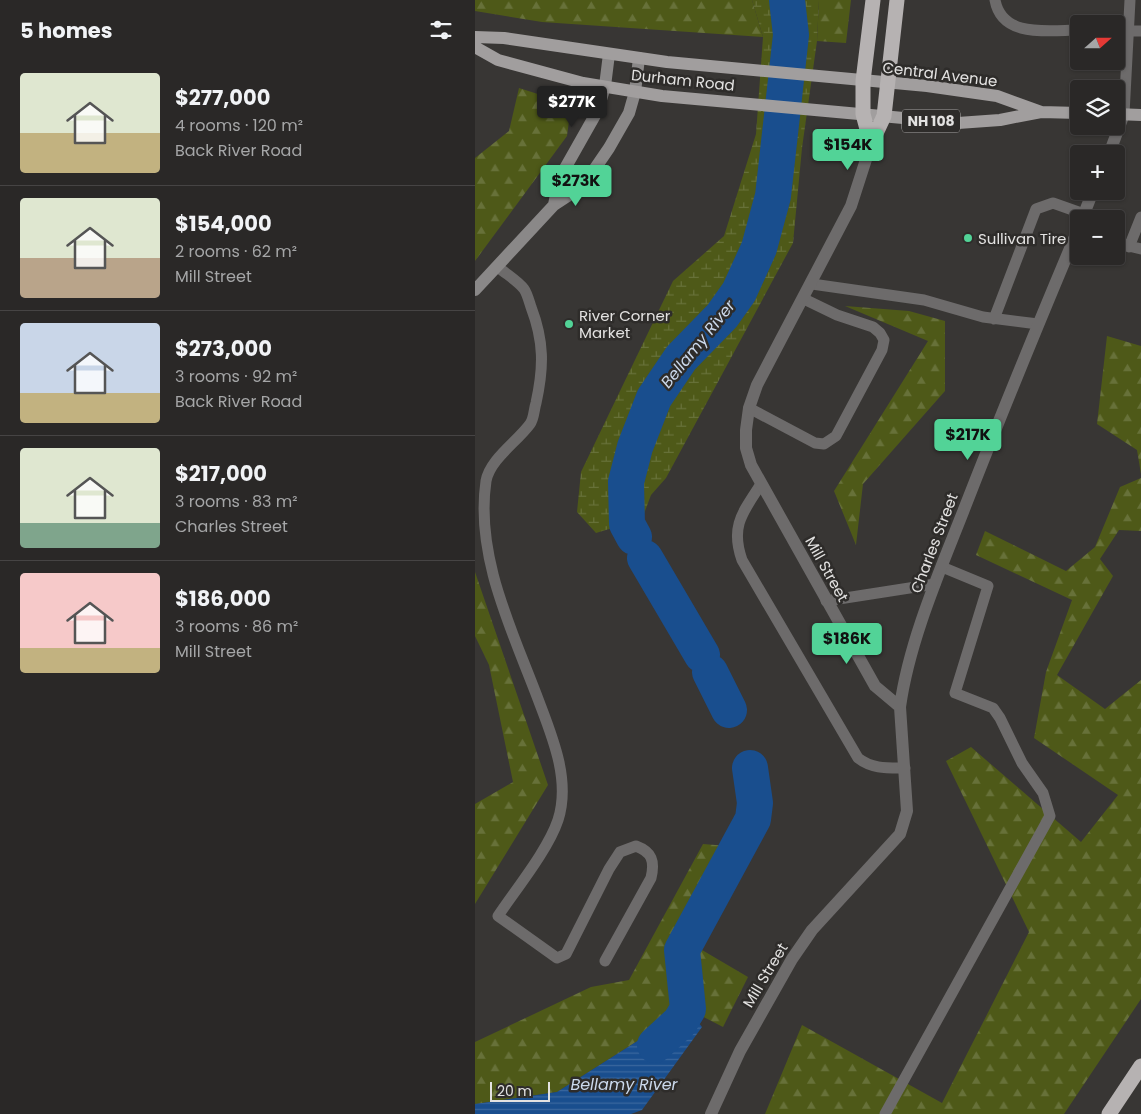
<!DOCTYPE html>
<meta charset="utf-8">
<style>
:root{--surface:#2a2827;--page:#32302f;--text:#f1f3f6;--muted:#a5a6a7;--line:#464444;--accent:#52d397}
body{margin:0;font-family:Poppins,sans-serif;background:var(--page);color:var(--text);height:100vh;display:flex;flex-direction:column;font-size:19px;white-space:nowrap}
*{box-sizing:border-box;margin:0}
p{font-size:16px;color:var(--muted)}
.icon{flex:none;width:28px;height:28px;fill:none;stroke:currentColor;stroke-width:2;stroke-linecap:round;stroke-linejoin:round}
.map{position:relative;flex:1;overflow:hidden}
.drawer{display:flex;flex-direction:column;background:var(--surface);width:475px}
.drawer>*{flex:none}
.needle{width:32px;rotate:69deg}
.controls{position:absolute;left:595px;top:15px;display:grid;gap:10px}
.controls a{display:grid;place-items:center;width:55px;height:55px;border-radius:5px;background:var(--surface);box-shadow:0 1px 4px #0004,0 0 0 1px var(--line);font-size:25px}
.scale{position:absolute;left:15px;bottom:12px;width:60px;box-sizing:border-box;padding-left:5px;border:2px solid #e3e2e1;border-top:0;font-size:14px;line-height:18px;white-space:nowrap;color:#e3e2e1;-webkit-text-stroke:4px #2e2c2a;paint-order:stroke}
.price{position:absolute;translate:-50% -42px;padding:0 11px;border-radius:5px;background:var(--accent);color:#111;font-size:16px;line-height:32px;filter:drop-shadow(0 1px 2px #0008)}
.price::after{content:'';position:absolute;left:50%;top:30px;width:15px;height:11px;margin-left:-8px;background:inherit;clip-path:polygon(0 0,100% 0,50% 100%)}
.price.on{background:#222;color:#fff}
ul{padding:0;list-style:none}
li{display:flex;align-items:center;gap:15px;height:125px;padding:0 20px}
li+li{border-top:1px solid var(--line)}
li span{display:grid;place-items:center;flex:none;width:140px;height:100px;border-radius:5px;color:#555}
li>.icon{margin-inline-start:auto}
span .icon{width:60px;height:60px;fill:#fffc;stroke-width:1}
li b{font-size:21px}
h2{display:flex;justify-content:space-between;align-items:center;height:60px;padding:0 20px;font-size:21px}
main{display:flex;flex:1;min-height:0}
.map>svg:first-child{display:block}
.forest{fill:url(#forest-firs)}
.wetland{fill:url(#wetland-marsh)}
.water{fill:url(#water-rules)}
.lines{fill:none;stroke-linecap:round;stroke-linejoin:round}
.river{stroke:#194e8e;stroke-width:36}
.lane{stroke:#6d6b6b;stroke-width:11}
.street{stroke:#6d6b6b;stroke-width:12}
.secondary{stroke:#8a8888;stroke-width:12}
.primary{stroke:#a19e9e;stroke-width:12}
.highway{stroke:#b6b2b2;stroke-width:15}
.poi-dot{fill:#52d397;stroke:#2e2c2a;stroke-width:2}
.labels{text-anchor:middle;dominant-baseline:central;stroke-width:5;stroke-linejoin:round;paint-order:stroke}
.shield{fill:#2e2c2a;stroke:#adabaa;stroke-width:1}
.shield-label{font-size:14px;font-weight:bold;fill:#e3e2e1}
.street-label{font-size:15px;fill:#e3e2e1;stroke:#2e2c2a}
.poi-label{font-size:15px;fill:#e3e2e1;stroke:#2e2c2a;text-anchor:start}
.water-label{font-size:16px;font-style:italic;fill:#cbd9ec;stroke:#2e2c2a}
</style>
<main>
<section class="drawer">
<h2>5 homes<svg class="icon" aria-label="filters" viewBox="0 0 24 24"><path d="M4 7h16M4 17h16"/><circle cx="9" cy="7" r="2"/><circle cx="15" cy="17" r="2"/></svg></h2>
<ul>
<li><span style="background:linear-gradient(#dfe7d0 60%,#c2b280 0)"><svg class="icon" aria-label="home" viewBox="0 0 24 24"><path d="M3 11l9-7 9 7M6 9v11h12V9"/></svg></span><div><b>$277,000</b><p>4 rooms · 120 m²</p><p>Back River Road</p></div></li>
<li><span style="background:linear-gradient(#dfe7d0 60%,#b9a48a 0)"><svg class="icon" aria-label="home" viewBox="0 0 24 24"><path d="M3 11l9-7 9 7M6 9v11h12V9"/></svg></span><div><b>$154,000</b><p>2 rooms · 62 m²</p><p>Mill Street</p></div></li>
<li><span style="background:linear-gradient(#c9d6e8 70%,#c2b280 0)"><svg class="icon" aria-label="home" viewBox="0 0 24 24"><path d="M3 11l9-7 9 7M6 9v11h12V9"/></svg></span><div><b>$273,000</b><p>3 rooms · 92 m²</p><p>Back River Road</p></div></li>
<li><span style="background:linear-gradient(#dfe7d0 75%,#7fa58c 0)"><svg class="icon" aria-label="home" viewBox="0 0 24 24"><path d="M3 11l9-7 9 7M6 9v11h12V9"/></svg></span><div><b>$217,000</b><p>3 rooms · 83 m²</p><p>Charles Street</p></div></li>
<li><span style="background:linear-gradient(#f6c9c9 75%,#c2b280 0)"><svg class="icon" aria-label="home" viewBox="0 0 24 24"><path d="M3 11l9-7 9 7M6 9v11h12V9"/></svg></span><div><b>$186,000</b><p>3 rooms · 86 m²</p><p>Mill Street</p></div></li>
</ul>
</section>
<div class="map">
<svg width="666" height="1114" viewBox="0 0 666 1114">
<defs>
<pattern id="forest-firs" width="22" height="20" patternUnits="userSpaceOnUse" patternTransform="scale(1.25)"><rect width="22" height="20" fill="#4e5918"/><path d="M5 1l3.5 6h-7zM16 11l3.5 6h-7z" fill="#677139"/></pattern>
<pattern id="wetland-marsh" width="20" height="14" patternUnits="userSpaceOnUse" patternTransform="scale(1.25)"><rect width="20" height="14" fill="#4e5918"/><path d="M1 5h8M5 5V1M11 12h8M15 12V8" fill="none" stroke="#677139"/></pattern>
<pattern id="water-rules" width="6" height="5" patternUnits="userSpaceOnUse" patternTransform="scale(1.25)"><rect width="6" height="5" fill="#194e8e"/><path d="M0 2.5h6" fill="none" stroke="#3a679e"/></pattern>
</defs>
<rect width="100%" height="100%" fill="#383634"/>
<path class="forest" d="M0,0H277L288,37L67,22L0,11Z
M344,0H376L371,43L342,41Z
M44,88L88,102L95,114L92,136L0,261V158L34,131Z
M370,306L434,311L470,321V391L388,484L381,545L359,491L453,341Z
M632,336L666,346V474L662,450L622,424Z
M666,478V531L644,530L625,559L638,576L582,675L630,709L666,680V999L589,1114H290L327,1025L467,1103L554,932L471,761L496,747L606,842L643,795L559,738L571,672L597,600L501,555L510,531L591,571L620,547L645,487Z
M0,572L73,785L0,904V804L38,782L14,665L0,636Z
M228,844L265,847L210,940L273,977L248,1027L213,1009L82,1092L0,1104V1042L116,987L154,980Z"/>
<path class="wetland" d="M277,0H344L342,41L327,148L318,243L191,478L176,495L167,519L121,533L102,512L106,472L198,281L249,236L281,134L288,37Z"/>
<path class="water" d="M213,1009L227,1027L167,1110L156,1114H0V1104L82,1092Z"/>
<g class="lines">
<path class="river" d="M159,537L152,524L151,482L160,447L179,398L206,358L247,316L264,292L284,248L298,196L316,35L312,0
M170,558L227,655
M235,672L254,710
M180,1045L205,1022L213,1009L207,950L278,819L280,803L275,768"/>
<path class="lane" d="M520,0C527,39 575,30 604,30
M641,31H666
M649,114L655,0
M641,243L666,249
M654,247L666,217
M23,267C31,274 43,281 49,289C52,293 54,301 56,307C69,341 69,367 61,403C59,409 59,419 55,424C42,442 15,459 11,481C0,556 37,630 63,699C77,736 96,780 83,820C73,850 41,889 23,916L82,958L91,954L134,869L145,852L161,846C177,852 180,861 176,878L130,961
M337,284L449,300L508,317L563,324
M519,319L561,209L578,203L609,214
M274,408L340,443L349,444L361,436L407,350L409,340L405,333L398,327L362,315L329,299
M286,484C268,512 255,526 267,560L383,758C397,769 412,768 430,768
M351,601L460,584
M410,1114L575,816L568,793L547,763L525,718L518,708L480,693L513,586L467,567"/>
<path class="street" d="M634,154L649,114
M607,219L618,191
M425,707C434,642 464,573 488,512C525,417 564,322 604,227
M236,1114L265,1051L317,959L337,930L425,834L432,811L425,707L400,686L276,465L271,448V430L274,408L282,385L376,206L396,144"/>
<path class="secondary" d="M79,205L84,179L123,110L130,86L134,54
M0,290L79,205L108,186L134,148L154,113L160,92L164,58"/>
<path class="primary" d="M0,37L29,38L192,62L452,86L522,96L566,112
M0,47L23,60L108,83L187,96L483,123L525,120L566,112L604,113
M641,114L666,115"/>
<path class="highway" d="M396,144L409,116L422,0
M396,144L388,114V81L398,0
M634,1114L666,1066"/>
</g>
<g class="poi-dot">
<circle cx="493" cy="238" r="5"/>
<circle cx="94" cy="324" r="5"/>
</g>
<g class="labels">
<rect class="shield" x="427" y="109.5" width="58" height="23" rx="4"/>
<g class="shield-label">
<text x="456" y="121">NH 108</text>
</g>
<g class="street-label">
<text transform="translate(465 74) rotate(7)">Central Avenue</text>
<text transform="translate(208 80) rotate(6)">Durham Road</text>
<text transform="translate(459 543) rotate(-69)">Charles Street</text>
<text transform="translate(352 569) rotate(61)">Mill Street</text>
<text transform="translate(290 975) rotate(-59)">Mill Street</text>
</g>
<g class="poi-label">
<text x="503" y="238">Sullivan Tire</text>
<text x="104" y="315">River Corner<tspan x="104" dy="17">Market</tspan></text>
</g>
<g class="water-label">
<text transform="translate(223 344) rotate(-51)">Bellamy River</text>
<text x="149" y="1084">Bellamy River</text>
</g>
</g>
</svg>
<div class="controls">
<a><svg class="needle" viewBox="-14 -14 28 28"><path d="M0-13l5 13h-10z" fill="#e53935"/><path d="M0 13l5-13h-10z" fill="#a5a6a7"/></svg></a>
<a><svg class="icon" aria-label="layers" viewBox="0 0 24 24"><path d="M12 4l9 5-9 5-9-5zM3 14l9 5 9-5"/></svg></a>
<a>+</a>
<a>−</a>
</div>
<div class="scale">20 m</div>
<b class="price on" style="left:97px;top:128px">$277K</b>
<b class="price" style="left:373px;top:171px">$154K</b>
<b class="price" style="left:101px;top:207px">$273K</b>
<b class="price" style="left:493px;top:461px">$217K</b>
<b class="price" style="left:372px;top:665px">$186K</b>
</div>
</main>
